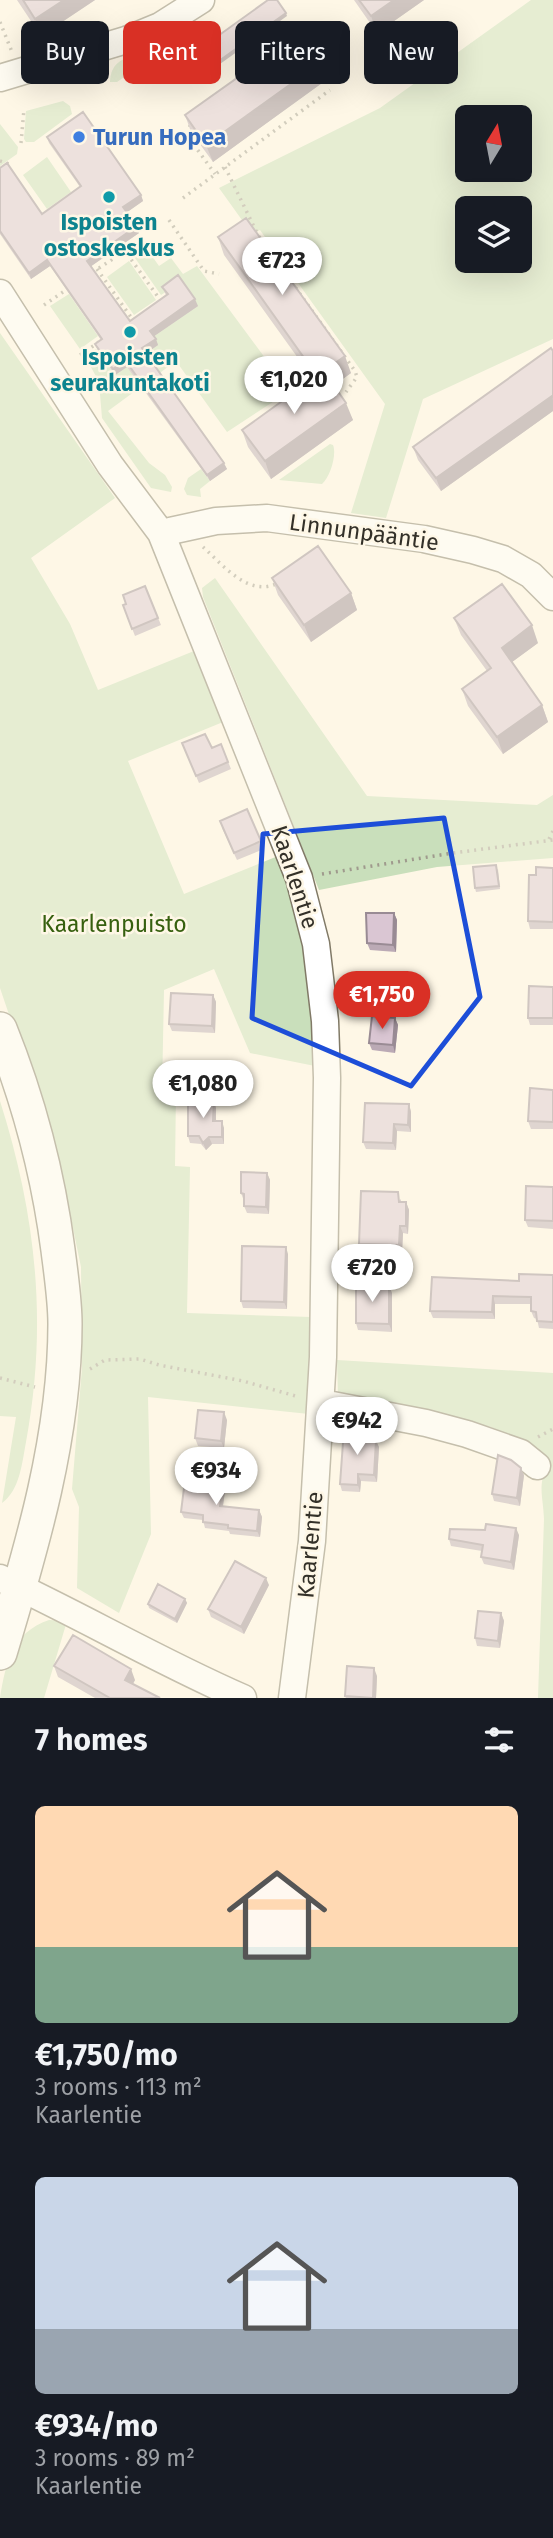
<!DOCTYPE html>
<meta charset="utf-8">
<style>
:root{--surface:#171b24;--page:#20242c;--text:#f1f3f6;--muted:#9ea1a6;--accent:#d93025}
body{margin:0;font-family:"Fira Sans",sans-serif;background:var(--page);color:var(--text);height:100vh;display:flex;flex-direction:column;font-size:26px;white-space:nowrap}
*{box-sizing:border-box;margin:0}
p{font-size:23px;color:var(--muted)}
.icon{flex:none;width:38px;height:38px;fill:none;stroke:currentColor;stroke-width:2;stroke-linecap:round;stroke-linejoin:round}
.map{position:relative;height:1698px;overflow:hidden}
.panel{display:flex;flex-direction:column;background:var(--surface);flex:1}
.panel>*{flex:none}
.hud{position:absolute;left:21px;top:21px;width:511px;height:63px;display:flex;gap:14px}
.needle{width:46px;rotate:10deg}
.tools{position:absolute;left:455px;top:105px;display:grid;gap:14px}
.tools a{display:grid;place-items:center;width:77px;height:77px;border-radius:10px;background:var(--surface);box-shadow:0 7px 28px #0002;font-size:35px}
.price{position:absolute;translate:-50% -60px;padding:0 16px;border-radius:24px;background:#fff;color:#222;font-size:23px;line-height:46px;filter:drop-shadow(0 2px 4px #0008)}
.price::after{content:'';position:absolute;left:50%;top:42px;width:21px;height:16px;margin-left:-10px;background:inherit;clip-path:polygon(0 0,100% 0,50% 100%)}
.price.on{background:var(--accent);color:#fff}
ul{padding:0;list-style:none}
li{display:grid;align-content:center;gap:14px;height:371px;padding:0 35px}
li span{display:grid;place-items:center;height:217px;border-radius:10px;color:#555}
li>.icon{margin-inline-start:auto}
span .icon{width:126px;height:126px;fill:#fffc;stroke-width:1}
li b{font-size:30px}
h2{display:flex;justify-content:space-between;align-items:center;height:84px;padding:0 35px;font-size:30px}
.tag{padding:0 24px;border-radius:10px;background:var(--surface);box-shadow:0 7px 28px #0002;font-size:24px;line-height:63px}
.tag.on{background:var(--accent);color:#fff}
.map>svg:first-child{display:block}
.green{fill:#c9dfbb;fill-rule:evenodd}
.lines{fill:none;stroke-linecap:round;stroke-linejoin:round}
.minor-casing{stroke:#817a67;stroke-width:29}
.major-casing{stroke:#817a67;stroke-width:36}
.path{stroke:#9f9a8d;stroke-width:3.5;stroke-dasharray:2 5;stroke-linecap:butt}
.minor{stroke:#fff;stroke-width:26}
.major{stroke:#fff;stroke-width:33}
.wall{fill:#bbaab5}
.shaded-wall{fill:#998b94}
.building{fill:#dac6d3;stroke:#998b94;stroke-width:2}
.marked{fill:none;stroke:#1d4ed8;stroke-width:5;stroke-linejoin:round}
.shop-dot{fill:#3f7fe0;stroke:#fef7e6;stroke-width:2.5}
.culture-dot{fill:#0f9aa8;stroke:#fef7e6;stroke-width:2.5}
.labels{text-anchor:middle;dominant-baseline:central;stroke-width:5;stroke-linejoin:round;paint-order:stroke}
.shop-label{font-size:23px;font-weight:bold;fill:#366cbe;stroke:#fef7e6;text-anchor:start}
.culture-label{font-size:23px;font-weight:bold;fill:#0d838f;stroke:#fef7e6}
.street-label{font-size:23px;fill:#333028;stroke:#fef7e6}
.park-label{font-size:23px;fill:#37600f;stroke:#fef7e6}
</style>
<div class="map">
<svg width="553" height="1698" viewBox="0 0 553 1698">
<rect width="100%" height="100%" fill="#fef7e6"/>
<path class="green" d="M531,0H553V339L423,399L386,518L351,513L385,404L260,230L252,234L219,188L380,108ZM467,117H520V170H467ZM467,208H520V261H467Z
M137,53L142,64L117,82H110C111,63 121,60 137,53Z
M63,101L70,106L72,114L34,142H26L24,139L26,111Z
M0,124L18,147L17,154L0,166Z
M47,157L71,192L47,209L23,175Z
M145,246L159,266L171,258L183,274L197,266L285,385L282,396L227,432L176,361L108,411L149,463L165,475L172,487L171,492L151,488L102,418L99,382L85,356L96,349L115,375L153,337L197,306L181,282L161,295L135,258L136,250Z
M129,261L156,300L134,315L107,277Z
M69,294L98,336L80,349L50,306Z
M0,333L115,498L31,558L70,624L98,690L194,651L223,722L128,761L184,894L278,856C303,923 311,994 315,1066L250,1053L214,969L164,990L162,1091L176,1092L175,1166L190,1167L187,1313L311,1317L309,1414L148,1397L151,1534L119,1613L77,1588L79,1507L72,1489L82,1368L81,1267L60,1165L0,988Z
M330,444L333,445C337,455 330,477 322,484L279,480Z
M201,469L210,481L200,489L201,497L187,495L184,489L188,478Z
M215,578L367,796L537,805L553,795V858L437,867L319,890L203,597L202,588Z
M0,1101C36,1215 48,1323 26,1442C22,1463 20,1490 2,1503L16,1417L0,1416Z
M337,1360L553,1373V1698H538L544,1519C543,1495 538,1490 546,1466L538,1448L491,1427L428,1412L338,1397Z
M49,1620L67,1621L44,1698H0C6,1662 12,1633 49,1620Z"/>
<g class="lines">
<defs>
<path id="minor" d="M0,78L126,40L160,26L201,0
M0,293L110,465L161,533L299,878L316,944L325,1021L327,1078L323,1357L312,1541L292,1698
M161,533L216,521L267,518L424,539L473,550L503,559L531,575L553,597
M322,1403L426,1423L467,1434L521,1453L537,1466
M0,1578C82,1616 160,1662 243,1698"/>
<path id="major" d="M0,1029C29,1101 48,1173 58,1250C61,1274 65,1300 65,1324C65,1436 32,1547 0,1653"/>
</defs>
<use href="#minor" class="minor-casing"/>
<use href="#major" class="major-casing"/>
<path class="path" d="M0,22L12,52
M190,125L189,138L215,174
M21,143L24,109
M0,161L9,164
M225,167L258,235L355,371L357,377L346,392
M183,198L330,90
M169,220L204,271L219,274
M97,269L133,320L135,319
M93,272L125,251L161,301L158,302
M44,305L66,290
M80,355L99,342
M203,547C223,565 249,598 278,583
M549,839L553,831
M322,874L453,853L553,840
M90,1369L105,1360L140,1359L159,1365L243,1381L299,1397
M0,1378L35,1387
M538,1437L553,1429"/>
<use href="#minor" class="minor"/>
<use href="#major" class="major"/>
</g>
<path class="wall" d="M17,0H95L41,36Z
M354,0H424L377,33Z
M340,70L213,162L191,132L185,115Z
M47,137L141,195L143,201L127,212L139,233L91,266L130,321L166,295L162,287L198,306L154,336L158,345L146,353L227,469L210,481L127,367L115,375L98,351L95,344L101,340L50,266L31,279L0,234V168L42,214L80,187L49,143Z
M218,237L351,373L334,385L353,420L271,479L248,447L242,430L313,379L224,255Z
M553,351V411L441,491L418,460L413,447Z
M272,578L351,593L357,610L311,642L278,595Z
M145,586L161,625L135,636L123,605L126,604Z
M454,618L538,643L512,662L542,705L548,722L503,754L468,706L462,689L487,671L461,635Z
M182,743L212,748L221,744L231,769L199,783Z
M222,828L261,841L264,849L237,860Z
M553,868V929H530L528,921L536,875Z
M498,869L500,889L476,892L475,888Z
M394,913L397,920L396,952L370,950L367,943Z
M553,987V1025H530L528,1018Z
M213,995L216,1002L215,1033L172,1031L169,1024Z
M395,1018L398,1025L395,1053L372,1050L369,1043Z
M553,1090V1129H531L528,1121Z
M409,1104L411,1112V1132L397,1131L396,1150L366,1149L363,1142Z
M216,1108V1121L224,1128V1144H212L206,1150L201,1144L190,1143L188,1136Z
M267,1173L270,1180L269,1214L247,1213L244,1206V1201L241,1193Z
M553,1187V1229L528,1227L525,1220Z
M401,1199V1202H406L409,1210L408,1234L403,1233L402,1252L361,1251L359,1244Z
M288,1254L287,1309L243,1308L241,1301Z
M553,1275V1329L539,1328L537,1319L534,1318L531,1311V1304H495V1319L433,1318L430,1311L519,1281Z
M392,1293V1332L358,1330L356,1323Z
M227,1420L224,1448L198,1446L195,1438Z
M363,1437V1439L379,1447L377,1482L361,1481L360,1492L342,1491L340,1484Z
M524,1475L520,1506L494,1501L492,1494Z
M225,1491L223,1506L259,1510L262,1517L260,1537L230,1534L229,1531L205,1528L203,1520L184,1518L181,1512Z
M519,1535L514,1570L484,1564L481,1557L482,1551L451,1546L449,1539Z
M269,1585L244,1634L211,1617L208,1609Z
M185,1599L187,1603L177,1623L149,1608L148,1604Z
M501,1613L504,1621L500,1648L477,1646L475,1638Z
M54,1666L135,1680L133,1684L160,1698H95L58,1677Z
M377,1676L376,1698H346L345,1696Z"/>
<path class="shaded-wall" d="M64,0H95L41,36L35,19Z
M394,0H424L377,33L371,16Z
M286,13L287,16L192,84L191,81Z
M334,53L340,70L213,162L206,145Z
M141,195L143,201L126,213L123,207Z
M137,226L139,233L90,267L87,261Z
M47,260L50,266L31,279L29,273Z
M195,299L198,306L153,337L150,331Z
M156,339L158,345L145,354L142,348Z
M345,356L351,373L324,393L317,376Z
M125,360L127,367L115,375L113,369Z
M552,396L553,400V411L441,491L436,478Z
M346,403L353,420L271,479L265,461Z
M224,463L227,469L210,481L207,475Z
M351,593L357,610L311,642L304,625Z
M532,625L538,643L508,665L502,648Z
M542,705L548,722L503,754L497,737Z
M394,913L397,920L396,952L393,945Z
M213,995L216,1002L215,1033L212,1026Z
M395,1018L398,1025L395,1053L393,1045Z
M214,1100L216,1108V1128L213,1121Z
M409,1104L411,1112V1132L408,1125Z
M222,1121L224,1128V1144L222,1137Z
M394,1124L397,1131L396,1150L393,1143Z
M209,1137L212,1144L206,1150L203,1143Z
M267,1173L270,1180L269,1214L266,1207Z
M406,1202L409,1210L408,1234L406,1226Z
M400,1226L403,1233L402,1252L399,1245Z
M286,1247L288,1254L287,1309L284,1302Z
M389,1285L392,1293V1332L389,1324Z
M493,1296L495,1304V1319L492,1312Z
M224,1412L227,1420L224,1448L221,1441Z
M376,1440L379,1447L377,1482L374,1475Z
M521,1468L524,1475L520,1506L517,1498Z
M358,1474L361,1481L360,1492L358,1485Z
M223,1484L225,1491L222,1512L220,1506Z
M259,1510L262,1517L260,1537L257,1531Z
M516,1528L519,1535L514,1570L511,1562Z
M266,1578L269,1585L244,1634L241,1627Z
M185,1599L187,1603L177,1623L175,1619Z
M501,1613L504,1621L500,1648L498,1641Z
M374,1668L377,1676L376,1698H373Z
M131,1669L135,1680L129,1690L125,1680Z"/>
<path class="building" d="M23,0H64L35,19Z
M268,0H277L286,13L191,81L179,64Z
M359,0H394L371,16Z
M313,24L334,53L206,145L185,115Z
M83,112L141,195L123,207L137,226L87,261L130,321L168,294L162,287L178,275L195,299L150,331L156,339L142,348L224,463L207,475L125,360L113,369L95,344L102,339L47,260L29,273L0,231V168L7,163L42,214L81,186L47,137Z
M246,218L345,356L317,376L218,237Z
M551,348L553,351V398L552,396L436,478L413,447Z
M324,371L346,403L265,461L242,430Z
M318,546L351,593L304,625L272,578Z
M502,584L532,625L502,648L542,705L497,737L462,689L491,668L454,618Z
M145,586L158,618L132,629L123,605L126,604L123,595Z
M205,734L212,748L221,744L228,762L196,776L182,743Z
M247,809L261,841L234,853L220,821Z
M496,865L499,886L475,888L473,867Z
M536,867L553,868V922L528,921L529,875H536Z
M366,913H394L393,945L367,943Z
M529,986L553,987V1018H528Z
M171,993L213,995L212,1026L169,1024Z
M372,1016L395,1018L393,1045L369,1043Z
M530,1088L553,1090V1122L528,1121Z
M188,1100H214L213,1121H222V1137H209L203,1143L199,1136H188Z
M365,1103L409,1104L408,1125L394,1124L393,1143L363,1142Z
M241,1172L267,1173L266,1207L244,1206V1194L241,1193Z
M526,1186L553,1187V1221L525,1220Z
M361,1191L398,1192L399,1202H406V1226H400L399,1245L359,1244Z
M242,1246L286,1247L284,1302L241,1301Z
M519,1274L553,1275V1322L537,1321L536,1312L531,1311V1297L493,1296L492,1312L430,1311L432,1277L519,1281Z
M356,1284L389,1285V1324L356,1323Z
M198,1410L224,1412L221,1441L195,1438Z
M344,1429L360,1430V1438L376,1440L374,1475L358,1474V1485L340,1484Z
M498,1455L511,1460L521,1468L517,1498L492,1494Z
M185,1480L223,1484L220,1506L259,1510L257,1531L228,1528V1525L203,1522V1515L181,1512Z
M486,1524L516,1528L511,1562L481,1557L483,1545L449,1539L450,1529L485,1530Z
M235,1561L266,1578L241,1627L208,1609Z
M158,1584L185,1599L175,1619L148,1604Z
M478,1611L501,1613L498,1641L475,1638Z
M73,1635L131,1669L125,1680L160,1698H110L54,1666Z
M347,1666L374,1668L373,1698L345,1696Z"/>
<path d="M0 0H553V1698H0ZM444,818L480,997L411,1086L252,1018L263,834Z" fill="#fef7e6" fill-opacity=".55" fill-rule="evenodd"/>
<path class="marked" d="M444,818L480,997L411,1086L252,1018L263,834Z"/>
<circle class="shop-dot" cx="79" cy="137" r="7"/>
<g class="culture-dot">
<circle cx="109" cy="197" r="7"/>
<circle cx="130" cy="332" r="7"/>
</g>
<g class="labels">
<g class="shop-label">
<text x="93" y="137">Turun Hopea</text>
</g>
<g class="culture-label">
<text x="109" y="222">Ispoisten<tspan x="109" dy="26">ostoskeskus</tspan></text>
<text x="130" y="357">Ispoisten<tspan x="130" dy="26">seurakuntakoti</tspan></text>
</g>
<g class="street-label">
<text transform="translate(364 532) rotate(8)">Linnunpääntie</text>
<text transform="translate(295 877) rotate(72)">Kaarlentie</text>
<text transform="translate(310 1545) rotate(-85)">Kaarlentie</text>
</g>
<g class="park-label">
<text x="114" y="924">Kaarlenpuisto</text>
</g>
</g>
</svg>
<div class="tools">
<a><svg class="needle" viewBox="-14 -14 28 28"><path d="M0-13l5 13h-10z" fill="#e53935"/><path d="M0 13l5-13h-10z" fill="#9ea1a6"/></svg></a>
<a><svg class="icon" aria-label="layers" viewBox="0 0 24 24"><path d="M12 4l9 5-9 5-9-5zM3 14l9 5 9-5"/></svg></a>
</div>
<b class="price" style="left:282px;top:297px">€723</b>
<b class="price" style="left:294px;top:416px">€1,020</b>
<b class="price on" style="left:382px;top:1031px">€1,750</b>
<b class="price" style="left:203px;top:1120px">€1,080</b>
<b class="price" style="left:372px;top:1304px">€720</b>
<b class="price" style="left:357px;top:1457px">€942</b>
<b class="price" style="left:216px;top:1507px">€934</b>
<div class="hud">
<a class="tag">Buy</a>
<a class="tag on">Rent</a>
<a class="tag">Filters</a>
<a class="tag">New</a>
</div>
</div>
<section class="panel">
<h2>7 homes<svg class="icon" aria-label="filters" viewBox="0 0 24 24"><path d="M4 7h16M4 17h16"/><circle cx="9" cy="7" r="2"/><circle cx="15" cy="17" r="2"/></svg></h2>
<ul>
<li><span style="background:linear-gradient(#ffd9b3 65%,#7fa58c 0)"><svg class="icon" aria-label="home" viewBox="0 0 24 24"><path d="M3 11l9-7 9 7M6 9v11h12V9"/></svg></span><div><b>€1,750/mo</b><p>3 rooms · 113 m²</p><p>Kaarlentie</p></div></li>
<li><span style="background:linear-gradient(#c9d6e8 70%,#9aa5b1 0)"><svg class="icon" aria-label="home" viewBox="0 0 24 24"><path d="M3 11l9-7 9 7M6 9v11h12V9"/></svg></span><div><b>€934/mo</b><p>3 rooms · 89 m²</p><p>Kaarlentie</p></div></li>
</ul>
</section>
